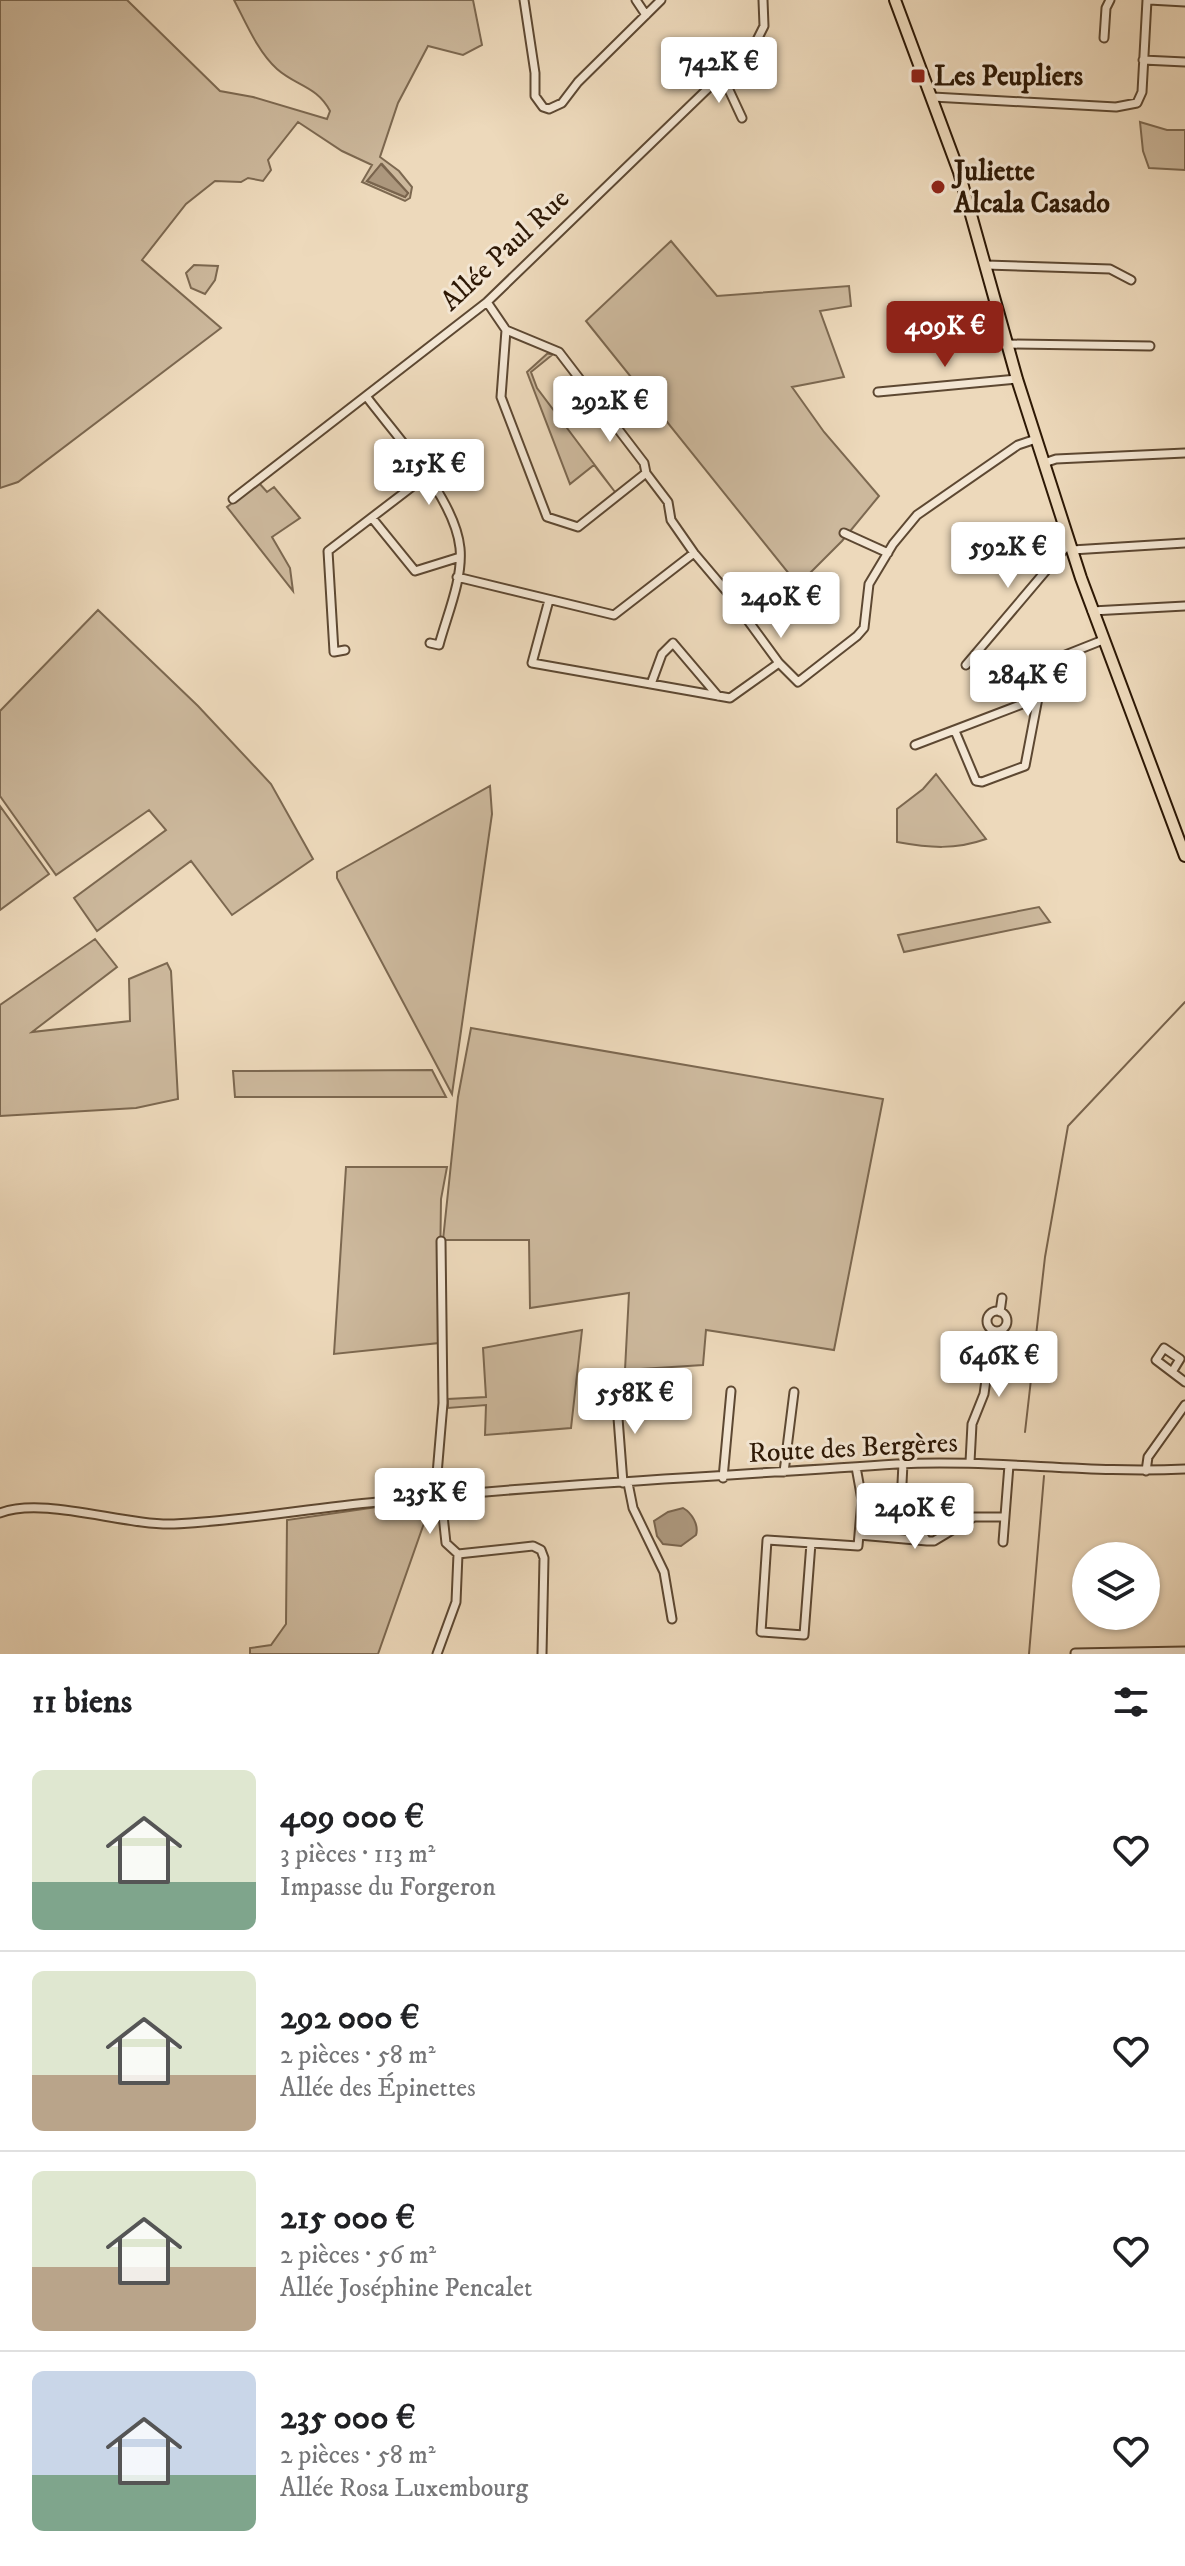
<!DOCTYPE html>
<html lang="fr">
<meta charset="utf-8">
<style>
:root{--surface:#fff;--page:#f2f2f2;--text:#202124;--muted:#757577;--line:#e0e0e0;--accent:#8f2418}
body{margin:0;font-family:"IM FELL DW Pica",serif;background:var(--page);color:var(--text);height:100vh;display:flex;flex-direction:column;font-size:30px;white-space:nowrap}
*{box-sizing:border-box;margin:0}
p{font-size:26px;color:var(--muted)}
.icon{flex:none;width:44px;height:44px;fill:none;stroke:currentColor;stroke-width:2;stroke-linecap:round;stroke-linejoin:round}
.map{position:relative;height:1654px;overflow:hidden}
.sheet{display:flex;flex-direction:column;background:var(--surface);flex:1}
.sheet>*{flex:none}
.controls{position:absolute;left:1072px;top:1542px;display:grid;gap:16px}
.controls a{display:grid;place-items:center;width:88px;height:88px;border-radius:50%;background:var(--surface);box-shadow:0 2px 6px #0004;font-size:40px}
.price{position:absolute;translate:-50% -68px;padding:0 18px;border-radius:8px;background:#fff;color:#222;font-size:26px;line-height:52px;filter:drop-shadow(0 2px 4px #0008)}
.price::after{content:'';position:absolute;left:50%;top:48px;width:24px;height:18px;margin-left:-12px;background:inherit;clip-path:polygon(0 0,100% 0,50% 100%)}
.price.selected{background:var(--accent);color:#fff}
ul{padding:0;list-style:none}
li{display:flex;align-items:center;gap:24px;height:200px;padding:0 32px}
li+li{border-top:2px solid var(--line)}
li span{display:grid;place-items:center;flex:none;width:224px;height:160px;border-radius:12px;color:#555}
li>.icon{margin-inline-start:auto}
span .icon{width:96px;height:96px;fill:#fffc;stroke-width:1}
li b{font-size:34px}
h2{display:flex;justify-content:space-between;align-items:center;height:96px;padding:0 32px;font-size:34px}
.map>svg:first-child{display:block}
.green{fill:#ccb89c;stroke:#7c6850;stroke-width:2;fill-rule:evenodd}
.water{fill:#ac977d;stroke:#79644d;stroke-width:2}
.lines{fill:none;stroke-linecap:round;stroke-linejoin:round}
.stream{stroke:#79644d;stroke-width:2}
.minor-casing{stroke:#5d4832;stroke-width:11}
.primary-casing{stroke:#2d1805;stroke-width:14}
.minor{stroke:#f3e6d3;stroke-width:7}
.primary{stroke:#edd9bb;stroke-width:10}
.poi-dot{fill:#8f2418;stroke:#f3e6d3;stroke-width:3}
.labels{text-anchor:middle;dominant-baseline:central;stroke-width:6;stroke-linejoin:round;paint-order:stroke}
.poi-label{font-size:28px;font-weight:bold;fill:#2d1805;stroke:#f3e6d3;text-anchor:start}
.street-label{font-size:28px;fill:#2d1805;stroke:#f3e6d3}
</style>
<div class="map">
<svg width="1185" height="1654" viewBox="0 0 1185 1654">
<rect width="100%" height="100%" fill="#edd9bb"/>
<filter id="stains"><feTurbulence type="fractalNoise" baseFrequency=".0025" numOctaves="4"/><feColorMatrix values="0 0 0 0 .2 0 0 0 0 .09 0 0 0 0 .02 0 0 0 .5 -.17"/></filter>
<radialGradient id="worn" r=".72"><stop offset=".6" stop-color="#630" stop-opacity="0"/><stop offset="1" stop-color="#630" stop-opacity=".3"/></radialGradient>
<path class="green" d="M0,0H127L220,91L253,97L327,119L330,111C317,86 296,86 277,69C258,52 246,23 234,0H473L482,45L463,55L428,46L398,103L380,157L399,171L412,187L410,198L405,201L362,182L372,165L342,151L298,122L268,160L271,170L263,181L248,178L241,182L215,181L186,204L142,260L221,328L18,482L0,488ZM382,164L408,193L405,197L367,181Z
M1140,122L1167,130H1185V170L1149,168L1143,151Z
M671,241L717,296L849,286L851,306L820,311L844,377L792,387L824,432L879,496L842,541L798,585L586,321Z
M194,265L218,266L215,280L205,294L191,288L186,273Z
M548,353L552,355L531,372L537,388L615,492L594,465L570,484L527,372Z
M259,483L267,492L274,487L300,518L272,537L290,568L293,591L227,507Z
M98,610L198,706L271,784L313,859L232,915L191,861L97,931L74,898L166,830L149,810L56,875L0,796V711Z
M936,774L986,839C955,850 930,848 897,842V809L923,789Z
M490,786L492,814L452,1094L337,878V872Z
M0,806L49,874L0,910Z
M1039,907L1050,922L904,952L898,935Z
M95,939L117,967L32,1032L130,1021L129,979L167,963L171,971L178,1099L136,1108L0,1116V1005Z
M471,1028L883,1099L834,1350L706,1330L703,1365L625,1370L629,1293L530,1308L529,1240H443L458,1097Z
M432,1070L446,1097H235L233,1071Z
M346,1167H447L441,1199L439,1343L334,1354Z
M582,1330L571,1428L485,1435L486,1405L448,1408V1399L486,1397L483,1348Z
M391,1505H429V1509L378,1654H250V1648L271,1645L286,1624L287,1520Z"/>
<path class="water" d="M381,164L408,193L405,197L367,181Z
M683,1508C692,1513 699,1525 696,1535L681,1546L663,1544L657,1536L654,1521L668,1512Z"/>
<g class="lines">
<path class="stream" d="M1025,1432L1045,1257L1068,1126L1185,1002
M1029,1654L1044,1476"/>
<defs>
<path id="minor" d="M524,0L535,73V96L543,107L549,109L562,103L578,82L661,0
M636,0L646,15
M1149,0L1185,2
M1104,38L1106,8L1110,0
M1143,60L1185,62
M722,75L742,118
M933,97L1116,107L1137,103L1142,92L1147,0
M986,265L1110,269L1131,280
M487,302L506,330L559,352L644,463L646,473L668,502L671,520L694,553L727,592L779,663L798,682L857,636L864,628L869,584L893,544L917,515L1018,445L1036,439
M506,330L501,397L547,517L578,527L646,473
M1008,344L1150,346
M878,392L1017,379
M366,396C396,436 455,498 460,548C463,579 447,615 439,645L430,643
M1044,463L1056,459L1185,453
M233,499L487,302L756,42L764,26L763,0
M372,518L415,571L460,557
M844,533L888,553
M1072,550L1185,543
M457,577L614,615L694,553
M549,600L532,663L730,698L779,663
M1092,611L1185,606
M345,650L334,652L328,551L426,476
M966,665L1066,547L1071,545
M651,684L662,654L673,643L718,696
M955,731L976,781L982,782L1025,766L1038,698
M915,745L1038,698L1045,663L1103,640
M987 1321a10 10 0 1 1 20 0a10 10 0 1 1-20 0Z
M1000,1312L1002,1298
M1172,1372L1180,1359L1164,1348L1156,1360L1185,1382
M616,1392L623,1483
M970,1462L972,1424L984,1394L993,1331
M903,1463L901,1504L927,1541H934L974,1517H1004
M1146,1471L1148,1457L1185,1405
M784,1472L794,1392
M723,1478L731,1391
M628,1483L633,1508L664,1572L672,1619
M441,1497L446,1543L458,1554
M435,1498L443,1403L441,1241
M0,1513C43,1496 125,1526 174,1524C242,1521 310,1508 378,1502C550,1484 724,1476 897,1464C993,1459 1088,1474 1185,1469
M859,1535L927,1541
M1003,1542L1009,1465
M811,1543L804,1635L761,1632L767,1540L858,1546L862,1500L856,1467
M458,1554L533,1546L541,1550L544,1558L542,1654
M1075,1653L1185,1651
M437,1654L456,1602L458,1554"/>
<path id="primary" d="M895,0L959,172L1017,379L1081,578L1185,856"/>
</defs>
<use href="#minor" class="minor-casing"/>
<use href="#primary" class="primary-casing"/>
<use href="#minor" class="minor"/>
<use href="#primary" class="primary"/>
</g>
<g class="poi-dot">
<rect x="910" y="68" width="16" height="16" rx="4"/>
<circle cx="938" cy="187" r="8"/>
</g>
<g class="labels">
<g class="poi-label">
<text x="934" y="76">Les Peupliers</text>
<text x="954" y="171">Juliette<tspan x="954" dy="32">Alcala Casado</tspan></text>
</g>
<g class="street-label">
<text transform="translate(505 250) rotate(-43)">Allée Paul Rue</text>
<text transform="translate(853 1448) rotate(-3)">Route des Bergères</text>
</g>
</g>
<rect width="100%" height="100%" filter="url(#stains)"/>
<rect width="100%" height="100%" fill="url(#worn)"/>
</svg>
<div class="controls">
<a><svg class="icon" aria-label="layers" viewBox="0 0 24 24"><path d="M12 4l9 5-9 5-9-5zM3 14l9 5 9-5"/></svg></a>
</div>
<b class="price" style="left:719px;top:105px">742K €</b>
<b class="price selected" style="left:945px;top:369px">409K €</b>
<b class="price" style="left:610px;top:444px">292K €</b>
<b class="price" style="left:429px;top:507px">215K €</b>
<b class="price" style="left:1008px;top:590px">592K €</b>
<b class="price" style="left:781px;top:640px">240K €</b>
<b class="price" style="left:1028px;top:718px">284K €</b>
<b class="price" style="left:999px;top:1399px">646K €</b>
<b class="price" style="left:635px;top:1436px">558K €</b>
<b class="price" style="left:430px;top:1536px">235K €</b>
<b class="price" style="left:915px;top:1551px">240K €</b>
</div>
<section class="sheet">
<h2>11 biens<svg class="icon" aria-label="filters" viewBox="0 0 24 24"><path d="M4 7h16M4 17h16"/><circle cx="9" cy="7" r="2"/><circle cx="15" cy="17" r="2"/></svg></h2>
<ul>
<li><span style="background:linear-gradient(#dfe7d0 70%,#7fa58c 0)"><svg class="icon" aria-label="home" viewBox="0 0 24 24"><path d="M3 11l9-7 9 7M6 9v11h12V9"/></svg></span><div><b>409 000 €</b><p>3 pièces · 113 m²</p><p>Impasse du Forgeron</p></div><svg class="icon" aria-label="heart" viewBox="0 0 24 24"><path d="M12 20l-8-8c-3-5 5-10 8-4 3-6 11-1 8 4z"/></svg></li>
<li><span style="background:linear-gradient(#dfe7d0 65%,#b9a48a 0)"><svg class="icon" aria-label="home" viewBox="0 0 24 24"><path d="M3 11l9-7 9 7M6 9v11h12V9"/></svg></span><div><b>292 000 €</b><p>2 pièces · 58 m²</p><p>Allée des Épinettes</p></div><svg class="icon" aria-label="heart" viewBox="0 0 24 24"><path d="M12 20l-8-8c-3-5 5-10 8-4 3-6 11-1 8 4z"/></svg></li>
<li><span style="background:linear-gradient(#dfe7d0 60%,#b9a48a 0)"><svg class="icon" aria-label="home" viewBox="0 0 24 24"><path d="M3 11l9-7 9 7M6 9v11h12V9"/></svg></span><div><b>215 000 €</b><p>2 pièces · 56 m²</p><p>Allée Joséphine Pencalet</p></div><svg class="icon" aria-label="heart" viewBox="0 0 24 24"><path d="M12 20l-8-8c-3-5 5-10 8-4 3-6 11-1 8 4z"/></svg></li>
<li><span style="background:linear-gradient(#c9d6e8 65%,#7fa58c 0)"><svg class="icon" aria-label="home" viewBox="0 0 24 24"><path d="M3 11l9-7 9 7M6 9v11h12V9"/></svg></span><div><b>235 000 €</b><p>2 pièces · 58 m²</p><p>Allée Rosa Luxembourg</p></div><svg class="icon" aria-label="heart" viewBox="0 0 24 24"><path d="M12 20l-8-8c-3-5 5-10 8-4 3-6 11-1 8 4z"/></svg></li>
</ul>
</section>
